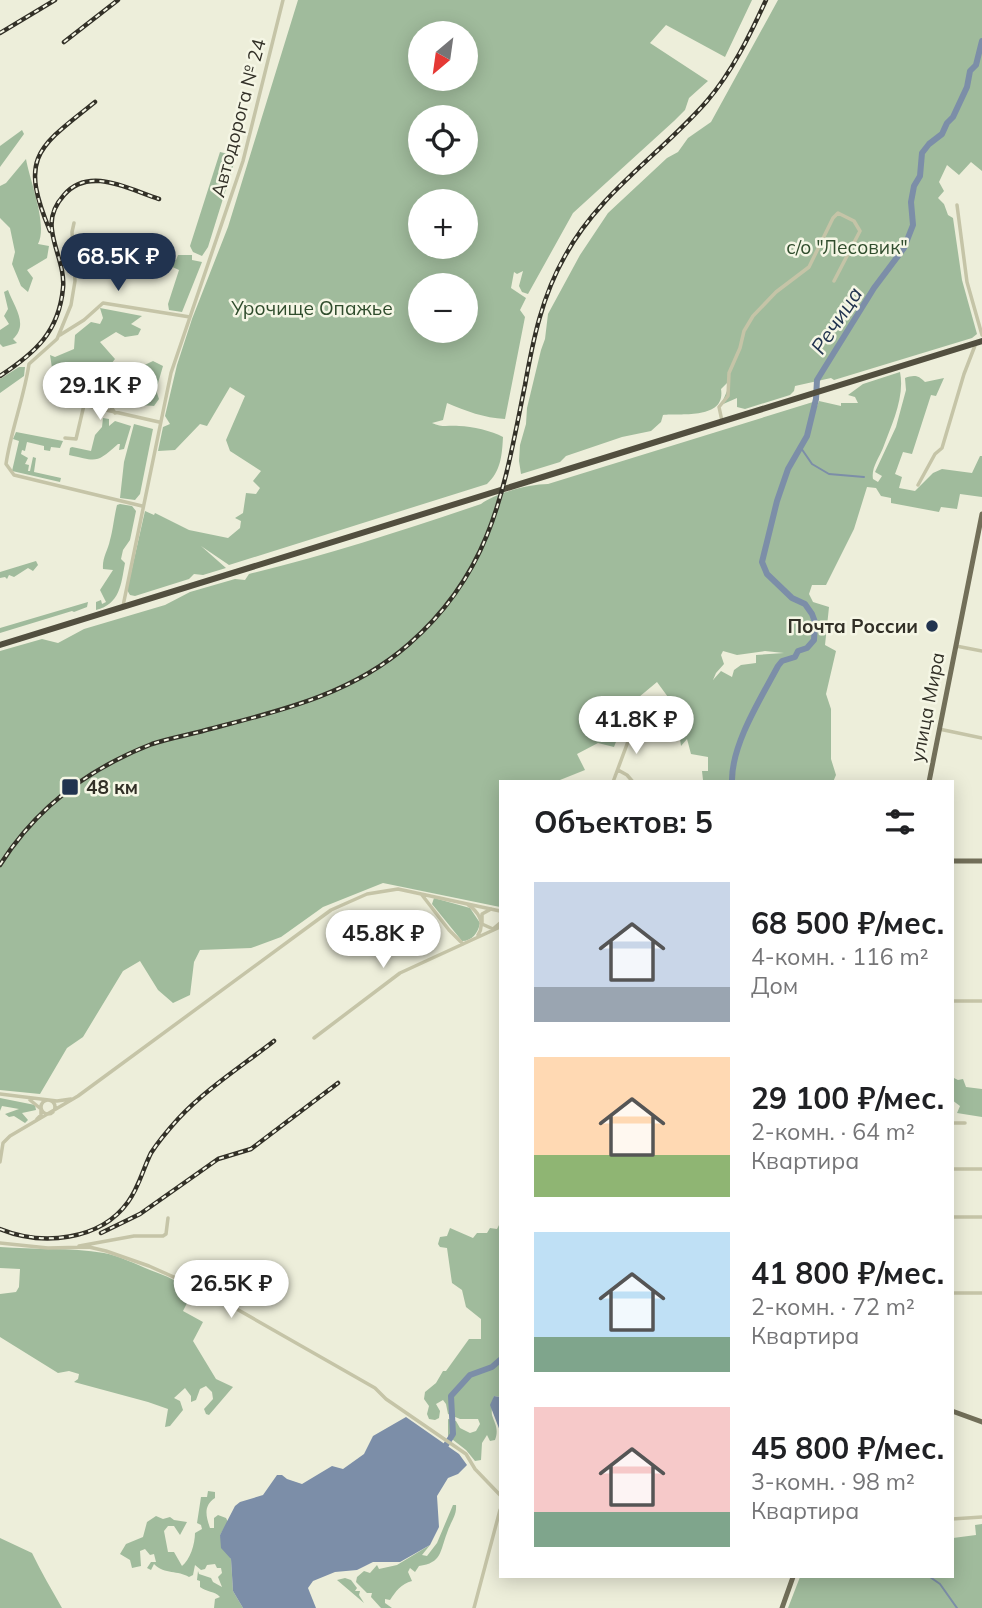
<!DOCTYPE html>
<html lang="ru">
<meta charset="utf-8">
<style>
:root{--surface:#fff;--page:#f2f2f2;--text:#202124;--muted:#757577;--accent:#21334f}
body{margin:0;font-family:Mulish,sans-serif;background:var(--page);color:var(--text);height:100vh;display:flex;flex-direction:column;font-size:26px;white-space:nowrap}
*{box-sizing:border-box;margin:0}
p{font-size:23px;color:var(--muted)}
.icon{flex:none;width:38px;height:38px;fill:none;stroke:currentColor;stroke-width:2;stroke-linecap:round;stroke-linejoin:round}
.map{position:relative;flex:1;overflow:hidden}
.details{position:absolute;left:499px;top:780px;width:455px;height:798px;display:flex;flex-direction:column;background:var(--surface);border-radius:0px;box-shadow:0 4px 18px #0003}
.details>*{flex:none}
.needle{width:46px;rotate:209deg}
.tools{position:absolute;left:408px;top:21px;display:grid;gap:14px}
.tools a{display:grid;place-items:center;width:70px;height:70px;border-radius:50%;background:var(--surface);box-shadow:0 4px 18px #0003;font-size:35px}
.price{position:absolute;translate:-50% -60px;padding:0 16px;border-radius:24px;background:#fff;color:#222;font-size:23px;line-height:46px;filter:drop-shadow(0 2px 4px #0008)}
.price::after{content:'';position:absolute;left:50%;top:42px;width:21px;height:16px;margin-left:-10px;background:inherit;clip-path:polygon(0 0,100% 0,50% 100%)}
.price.current{background:var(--accent);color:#fff}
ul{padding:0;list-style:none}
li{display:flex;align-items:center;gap:21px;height:175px;padding:0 35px}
li span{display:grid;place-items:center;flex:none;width:196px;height:140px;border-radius:0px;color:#555}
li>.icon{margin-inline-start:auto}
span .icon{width:84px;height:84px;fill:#fffc;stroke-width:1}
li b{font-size:30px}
h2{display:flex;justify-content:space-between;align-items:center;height:84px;padding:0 35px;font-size:30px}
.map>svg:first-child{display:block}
.green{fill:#a0bb9c;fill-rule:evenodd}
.water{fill:#7c8ea8}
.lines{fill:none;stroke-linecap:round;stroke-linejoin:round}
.stream{stroke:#7c8ea8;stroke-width:2}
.river{stroke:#7c8ea8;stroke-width:6}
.minor{stroke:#c5c4a7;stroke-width:3.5}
.major{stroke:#726f59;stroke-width:5}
.highway{stroke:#524f3f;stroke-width:6}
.rail-casing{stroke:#323027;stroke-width:4.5}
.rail{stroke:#f5f6e5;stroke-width:2;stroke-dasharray:5;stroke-linecap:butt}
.poi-dot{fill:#21334f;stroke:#f5f6e5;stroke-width:2.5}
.labels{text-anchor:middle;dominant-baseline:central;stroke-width:5;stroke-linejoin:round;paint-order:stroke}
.street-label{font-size:19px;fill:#323027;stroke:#f5f6e5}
.park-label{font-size:19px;fill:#304d2d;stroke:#f5f6e5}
.poi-label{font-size:19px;font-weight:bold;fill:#323027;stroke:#f5f6e5;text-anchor:end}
.water-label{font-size:21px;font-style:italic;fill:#21334f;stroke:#f5f6e5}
</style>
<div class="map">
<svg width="982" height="1608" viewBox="0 0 982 1608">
<rect width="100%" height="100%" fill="#edeeda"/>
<path class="green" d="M298,0H752L725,57L666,25L650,43L708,81L689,98L685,110L674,121L573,213L528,294L522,292L519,286L523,271L517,274L514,272L511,288L526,298L520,310L525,317L505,419C484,418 466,411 447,403L443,420L432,423C443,428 448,425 459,426C472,426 492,431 503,437C502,455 501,471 487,484L229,565L201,546L226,568L203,575L194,574L189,579L135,596L130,595L127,590L145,511L154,515L155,513L189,530L228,538L240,528L241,521L235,518L243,513L246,493L256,494L260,488L253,481L261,471L230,451L226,440L245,396L230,387L207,426L200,424L175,450L158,451L163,427L170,424L165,416L177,365L192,319L228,227ZM420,33H466V79H420ZM420,117H466V163H420ZM420,201H466V247H420ZM420,285H466V331H420Z
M778,0H982V171L971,162L959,175L947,165L939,182L944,191L938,198L944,204L948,215L953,218L962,280L977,334L972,338L834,380L831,378L795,386L794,391L790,395L745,409L737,407V398L721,405L727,391L728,382L721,389C726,420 681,413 663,415L661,422L651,431L622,437L566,456L560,462L521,474L519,461L520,445L526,424L527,408L541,350L545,339L548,314L580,255L608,213L667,158L678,152L688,138L711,122Z
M22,130L24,134L0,167V146Z
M220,152L232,155L235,160L208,247L202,256L193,252L190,246Z
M26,159C30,182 48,224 38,244L49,246L47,258L27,270L33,278L28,292L21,286L12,264L15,252L10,228L0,218V186L6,183Z
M178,255H192V260L202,262L182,312L169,310L168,304L179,270L168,265L169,262L176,260Z
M8,290C14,307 29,324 13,339L17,343L3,347L0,344V330L9,324L4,316L8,309L4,292Z
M100,308L142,316L131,324L141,329L138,335L125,337L116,332L100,342L115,359L105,372L52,368L50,355L55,357L74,349L75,335L91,322L100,324L103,318Z
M153,361L163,366L156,390L159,399L154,406L141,405L135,399L131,407L129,405L124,379L132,371Z
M19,367H25L24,376L0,393V379Z
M900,372C905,397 892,424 883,448C879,458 871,468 873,479L878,482L882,476L875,472L896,427L906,390L905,378C914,375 918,375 925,382L944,378L936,396L931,395L912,454L903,452L895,474L902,477L899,488L915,491L933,473L942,469L972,473L980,456H982V497L960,494L957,509L941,507L939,512L891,503V498L881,496L876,488L867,487L854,529L826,585H812L809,594L813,602L829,607L825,645L836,651L826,694L831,709V759L836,775L833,782H708L703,780L702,771H708V757L691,754L687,739L681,746L676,708L657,682L615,717L609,729L619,734L614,747L598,743L577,754L585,770L560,780V782H500V907L383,883L323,907L281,937L251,948L200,950L194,962L190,995L173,1003L158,990L140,961L123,971L83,1037L67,1048L40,1094L0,1090V651L42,639L58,643L84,629L165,605L190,592L235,579L245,580L249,574C328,555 404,530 481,504C496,493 529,484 548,484L813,402L815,411L819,401L841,406V403H858L855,397L848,395L863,384ZM723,651L737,655L765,651L784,653L756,655V663L741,665L734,670L732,677L721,671L713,680L716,673L724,664L721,655Z
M103,418L109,419V426L115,421L131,426L124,449L119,450L120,444H118C96,464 97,461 69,455L70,448L72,447L91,451L95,435L102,427Z
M134,424L153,429L140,494L135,500L120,498L124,462Z
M16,432L63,441L60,448L51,447L50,451L44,450V446L27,442L25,451L22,450L21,454L28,458L25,464L29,465L28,471H30L33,457L36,458L34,472L61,478L60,482L12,471L19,441L13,439Z
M120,504L132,506L136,511L130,540L123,550L121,559L125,563C121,585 120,604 96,610V602L101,600L102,604L106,602L100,590L113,570L103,569C102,558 108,550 110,540C113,530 114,517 117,505Z
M36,561L38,565L33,571L28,568L14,577L9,575L7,579L5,577L0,578V572Z
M88,602L87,607L74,612L72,611L0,633V628Z
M434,898L470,908L480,923C478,933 472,941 462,941L432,904Z
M952,1077L958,1080L963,1079L966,1087L982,1089V1117L957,1113L960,1106L952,1100Z
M0,1098L35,1105L36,1110L22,1113L28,1120L25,1123L14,1116L9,1117L5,1114L19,1109L2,1106L0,1111Z
M500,1223V1397L494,1396C493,1402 491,1409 492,1415C495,1424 499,1429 495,1440L490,1441L487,1435L482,1443L481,1460L475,1461L466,1450L448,1436V1419L456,1421L460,1428L470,1433L476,1431L480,1424L478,1419H460L448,1414L446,1404L443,1400L436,1404L440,1411L439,1418L435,1420L429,1419L427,1414L429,1406L424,1399L425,1392L436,1383L443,1371H446L469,1339H481V1319L466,1307L462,1290L452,1283L447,1248L440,1247L438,1244L440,1237L447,1236L450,1228L473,1238L477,1233H487L490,1228L497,1229Z
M0,1247C34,1250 70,1247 104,1253C119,1256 136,1264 150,1270C166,1276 181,1281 191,1295L183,1311L203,1322L193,1341L216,1379L233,1387L209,1415L206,1414L204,1409L213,1399L212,1392L206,1386L200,1389L196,1400L191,1402V1396L185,1388L174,1398L180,1401L183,1410L170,1426L165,1427L168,1409L148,1402L74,1382L78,1379L79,1374L69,1371L58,1373L0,1337V1294L16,1292L19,1287L20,1269L0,1268Z
M208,1491L215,1492V1498C203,1506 206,1516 210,1528H214V1518L218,1515L226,1518L228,1522L220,1535L231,1559L233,1591L243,1608H214L215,1599L220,1597C215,1591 206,1592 200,1587V1581L197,1580L198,1571L199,1574L211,1578L213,1582L222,1587L218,1577L222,1573L221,1568H217L215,1564L207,1565L205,1569L201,1570L195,1565L193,1575L189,1577C178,1570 165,1575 154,1564L151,1570L147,1568L151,1562H156L154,1554L150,1555L145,1549L140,1551L141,1566L132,1568L130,1560L120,1554L126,1544L143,1537L147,1522L156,1516L163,1519L170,1517L174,1520L187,1522L180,1535L174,1526H168L164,1531L168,1552H174L182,1566C190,1560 195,1544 195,1533L202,1529L201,1525L197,1523L201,1497H207Z
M453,1505H456C457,1516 450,1523 447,1533C440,1551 442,1563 419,1566L415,1572L410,1568L408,1572L412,1581C401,1584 396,1591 390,1600L385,1599V1603L392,1608H381L371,1597L372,1593H367L356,1582L357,1577L364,1571L370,1573L377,1565L379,1569L397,1565L430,1545L422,1555L427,1556L437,1543Z
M982,1524V1608H788L800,1577H952L953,1538L976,1535L975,1525Z
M0,1538L32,1553C41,1572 52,1590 62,1608H0Z
M345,1578L351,1580L357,1588L355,1591H360L359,1595L364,1603L337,1580Z"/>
<path class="water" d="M494,1396L500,1397V1431L490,1405Z
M406,1417L459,1454L467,1465L458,1474L448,1478L437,1496L439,1527L430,1545L400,1562H373L357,1570L335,1572L313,1581L308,1588L316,1608H243L233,1591L231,1559L221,1548L220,1535L235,1506L240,1502L263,1495L277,1475H282L287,1479L302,1484L332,1466L343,1469L364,1454L373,1436Z"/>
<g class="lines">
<path class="stream" d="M801,448L812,464L829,474L864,477
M930,1577L940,1584L957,1608"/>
<path class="river" d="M732,782C731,745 761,698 778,666L782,661L795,657L798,651L807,648L814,640L815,622L812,614L805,604L792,598L767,574L762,562L777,501L788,469L807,436L816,399L817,380L874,288L904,248L913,225L911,202L914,186L920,176L922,153L929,144L942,134L947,123L953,117L967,87L970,71L976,65L982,41
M446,1445L453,1434L451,1396L470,1375L492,1367L500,1360"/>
<path class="minor" d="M957,205L967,282L982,335
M74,223L72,232L75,281L71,305L57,339L29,364C24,398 11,430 6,464L14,475L142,506
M60,335L84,320L103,303L190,317
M85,406L88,389L111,394V407L115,413
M722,421L719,407L728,396L729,373L740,348L744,331L753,316L776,292L809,267L833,218L838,213L854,221L860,231L834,281
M65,438L76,439L84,405L159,422
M918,485L935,454L942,448L964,374L976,343
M123,606L171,373L243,161L283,0
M956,646L982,651
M939,729L982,738
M618,770L627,775L633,782
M613,782L636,720
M422,895L449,930L463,944
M467,904C478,911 486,923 478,935
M491,909L482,914V924L493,929L500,923
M952,1001H982
M314,1038L400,973L500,927
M0,1094L57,1101L71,1099
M30,1100L41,1109V1115L37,1119
M41 1107a7 7 0 1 1 14 0a7 7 0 1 1-14 0Z
M952,1123H965
M0,1162L3,1143L10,1136L78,1096L331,910L367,894L398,889L500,911
M952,1169H982
M952,1217H982
M0,1243L48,1248L89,1247L106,1251L149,1266L205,1291L375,1388L386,1399L466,1454L475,1469L500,1495
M79,1246L134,1236H163L166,1234L168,1218
M952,1293H982
M952,1519L982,1517
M474,1608L500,1510"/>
<path class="major" d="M929,782L982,514
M952,861H982
M952,1411L982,1422
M782,1608L793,1577"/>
<path class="highway" d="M0,645L982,341"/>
<defs>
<path id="rail" d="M0,33L55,0
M64,42L118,0
M50,231C19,157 37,148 95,102
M0,376C35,353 59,332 63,288C65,268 54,249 52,230C50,217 55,205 64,195C89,166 128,189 159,199
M0,865C36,808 90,768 152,744C170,738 189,735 206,730C279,711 351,695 409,644C493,571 504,488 525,385C533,340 542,296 565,256C599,193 661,154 707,101C732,72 750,35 766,0
M0,1229C42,1246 100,1241 128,1202C139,1187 143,1169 151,1153C158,1142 169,1129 178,1119C206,1089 242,1066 274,1041
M101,1233L140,1214L218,1159L251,1149L338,1083"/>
</defs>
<use href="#rail" class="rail-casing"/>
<use href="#rail" class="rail"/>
</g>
<g class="poi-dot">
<circle cx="932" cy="626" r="7"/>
<rect x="61" y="778" width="18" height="18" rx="3.5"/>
</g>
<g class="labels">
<g class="street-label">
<text transform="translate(238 118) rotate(-75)">Автодорога № 24</text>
<text transform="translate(927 707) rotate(-79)">улица Мира</text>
</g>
<g class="park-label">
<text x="847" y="247">с/о "Лесовик"</text>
<text x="312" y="308">Урочище Опажье</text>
</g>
<g class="poi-label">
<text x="918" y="626">Почта России</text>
<text x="86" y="787" text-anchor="start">48 км</text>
</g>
<g class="water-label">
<text transform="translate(836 320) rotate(-57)">Речица</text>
</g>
</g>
</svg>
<div class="tools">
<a><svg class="needle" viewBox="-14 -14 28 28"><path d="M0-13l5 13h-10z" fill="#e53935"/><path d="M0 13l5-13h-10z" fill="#757577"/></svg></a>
<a><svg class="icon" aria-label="locate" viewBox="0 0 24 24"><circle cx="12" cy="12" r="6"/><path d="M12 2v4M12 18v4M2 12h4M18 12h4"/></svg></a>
<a>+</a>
<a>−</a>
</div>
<b class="price current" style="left:118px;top:293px">68.5K ₽</b>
<b class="price" style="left:100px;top:422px">29.1K ₽</b>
<b class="price" style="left:636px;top:756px">41.8K ₽</b>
<b class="price" style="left:383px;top:970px">45.8K ₽</b>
<b class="price" style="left:231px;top:1320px">26.5K ₽</b>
<section class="details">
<h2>Объектов: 5<svg class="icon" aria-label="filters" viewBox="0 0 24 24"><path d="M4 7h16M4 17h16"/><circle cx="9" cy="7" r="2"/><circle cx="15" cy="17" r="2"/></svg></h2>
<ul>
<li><span style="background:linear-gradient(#c9d6e8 75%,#9aa5b1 0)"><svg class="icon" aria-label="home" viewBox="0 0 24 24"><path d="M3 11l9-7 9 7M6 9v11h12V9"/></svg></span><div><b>68 500 ₽/мес.</b><p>4-комн. · 116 m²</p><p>Дом</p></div></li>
<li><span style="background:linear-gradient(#ffd9b3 70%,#8fb573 0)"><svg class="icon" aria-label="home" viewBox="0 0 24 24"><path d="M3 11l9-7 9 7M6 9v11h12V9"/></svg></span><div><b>29 100 ₽/мес.</b><p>2-комн. · 64 m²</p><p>Квартира</p></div></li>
<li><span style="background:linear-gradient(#bfe0f5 75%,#7fa58c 0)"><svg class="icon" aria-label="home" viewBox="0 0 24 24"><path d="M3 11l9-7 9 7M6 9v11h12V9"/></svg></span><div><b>41 800 ₽/мес.</b><p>2-комн. · 72 m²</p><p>Квартира</p></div></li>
<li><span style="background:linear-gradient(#f6c9c9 75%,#7fa58c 0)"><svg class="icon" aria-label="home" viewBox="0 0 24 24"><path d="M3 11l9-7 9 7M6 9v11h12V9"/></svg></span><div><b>45 800 ₽/мес.</b><p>3-комн. · 98 m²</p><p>Квартира</p></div></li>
</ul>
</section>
</div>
